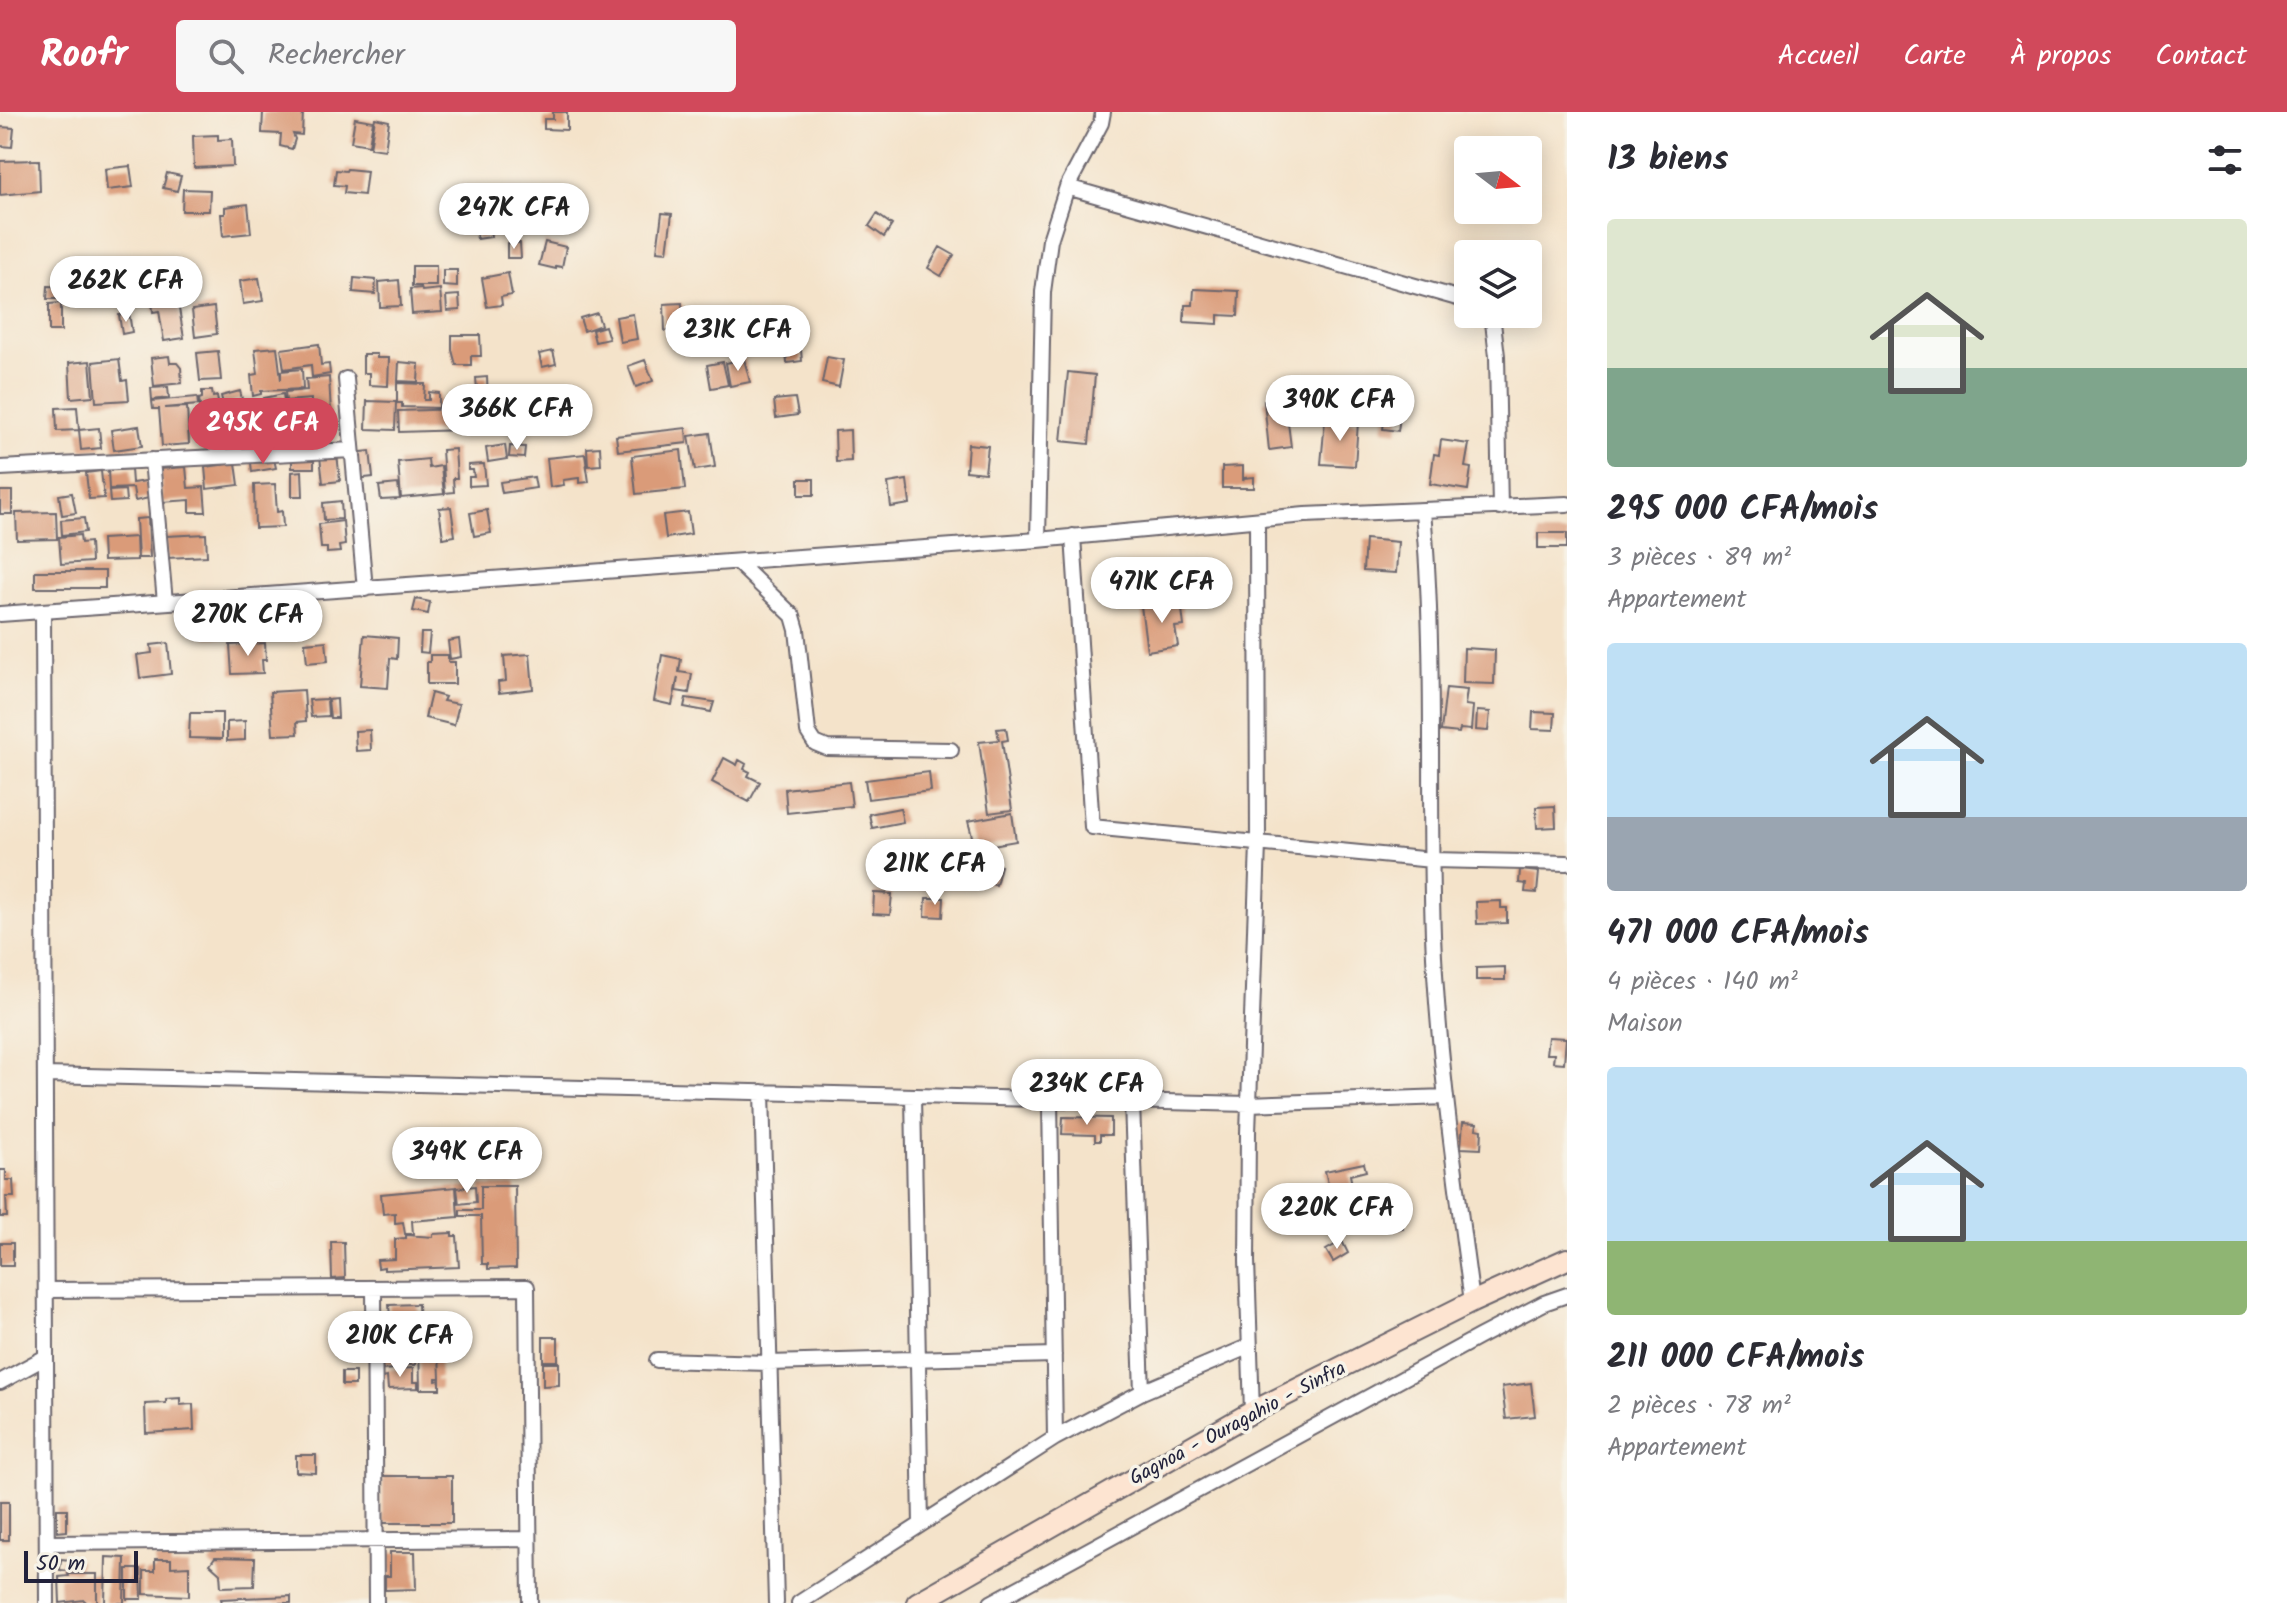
<!DOCTYPE html>
<html lang="fr">
<meta charset="utf-8">
<style>
:root{--surface:#fff;--page:#f7f7f7;--text:#2b2b33;--muted:#7c7c81;--accent:#d1495b}
body{margin:0;font-family:Kalam,sans-serif;background:var(--page);color:var(--text);height:100vh;display:flex;flex-direction:column;font-size:30px;white-space:nowrap}
*{box-sizing:border-box;margin:0}
p{font-size:26px;color:var(--muted)}
.icon{flex:none;width:44px;height:44px;fill:none;stroke:currentColor;stroke-width:2;stroke-linecap:round;stroke-linejoin:round}
.map{position:relative;flex:1;overflow:hidden}
.side{display:flex;flex-direction:column;background:var(--surface);width:720px}
.side>*{flex:none}
.needle{width:52px;rotate:106deg}
.controls{position:absolute;left:1454px;top:24px;display:grid;gap:16px}
.controls a{display:grid;place-items:center;width:88px;height:88px;border-radius:8px;background:var(--surface);box-shadow:0 4px 20px #0003;font-size:40px}
.scale{position:absolute;left:24px;bottom:20px;width:114px;box-sizing:border-box;padding-left:8px;border:4px solid #22223b;border-top:0;font-size:22px;line-height:28px;white-space:nowrap;color:#22223b;-webkit-text-stroke:6px #f7f3e8;paint-order:stroke}
.price{position:absolute;translate:-50% -68px;padding:0 18px;border-radius:28px;background:#fff;color:#222;font-size:26px;line-height:52px;filter:drop-shadow(0 2px 4px #0008)}
.price::after{content:'';position:absolute;left:50%;top:48px;width:24px;height:18px;margin-left:-12px;background:inherit;clip-path:polygon(0 0,100% 0,50% 100%)}
.price.active{background:var(--accent);color:#fff}
ul{padding:0;list-style:none}
li{display:grid;align-content:center;gap:16px;height:424px;padding:0 40px}
li span{display:grid;place-items:center;height:248px;border-radius:8px;color:#555}
li>.icon{margin-inline-start:auto}
span .icon{width:144px;height:144px;fill:#fffc;stroke-width:1}
li b{font-size:34px}
h2{display:flex;justify-content:space-between;align-items:center;height:96px;padding:0 40px;font-size:34px}
header{display:flex;align-items:center;gap:48px;box-sizing:border-box;height:112px;padding:0 40px;background:var(--accent);color:#fff}
header strong{font-size:38px}
nav{display:flex;gap:44px;margin-inline-start:auto;font-size:28px}
.search{width:560px;height:72px;background:var(--page);display:flex;align-items:center;gap:20px;box-sizing:border-box;padding:0 28px;border-radius:8px;color:var(--muted);font-size:30px}
main{display:flex;flex:1;min-height:0}
.map>svg:first-child{display:block}
.building{fill:#da9b79}
.lines{fill:none;stroke-linecap:round;stroke-linejoin:round}
.minor-casing{stroke:#6c666d;stroke-width:18}
.secondary-casing{stroke:#6c666d;stroke-width:24}
.minor{stroke:#fff;stroke-width:14}
.secondary{stroke:#fde4d1;stroke-width:20}
.labels{text-anchor:middle;dominant-baseline:central;stroke-width:7;stroke-linejoin:round;paint-order:stroke}
.street-label{font-size:20px;fill:#22223b;stroke:#f7f3e8}
</style>
<header>
<strong>Roofr</strong>
<div class="search"><svg class="icon" aria-label="search" viewBox="0 0 24 24"><circle cx="10" cy="10" r="6"/><path d="M15 15l6 6"/></svg>Rechercher</div>
<nav><a>Accueil</a><a>Carte</a><a>À propos</a><a>Contact</a></nav>
</header>
<main>
<div class="map">
<svg width="1567" height="1491" viewBox="0 0 1567 1491">
<rect width="100%" height="100%" fill="#f7f3e8"/>
<filter id="ink" filterUnits="userSpaceOnUse"><feTurbulence type="fractalNoise" baseFrequency=".0125" numOctaves="2"/><feDisplacementMap in="SourceGraphic" scale="16" xChannelSelector="R" yChannelSelector="G"/><feConvolveMatrix kernelMatrix="1 2 1 2 8 2 1 2 1" color-interpolation-filters="sRGB"/></filter>
<filter id="wash" filterUnits="userSpaceOnUse"><feTurbulence type="fractalNoise" baseFrequency=".006" numOctaves="4" result="noise"/><feDisplacementMap in="SourceGraphic" scale="32" xChannelSelector="R" yChannelSelector="G"/><feGaussianBlur stdDeviation="1.8" result="paint"/><feColorMatrix in="noise" values="0 0 0 0 0 0 0 0 0 0 0 0 0 0 0 0 0 1.4 0 .05"/><feComposite in="paint" operator="in"/></filter>
<g filter="url(#wash)">
<rect width="100%" height="100%" fill="#f4e3ca"/>
<g id="blocks">
<path class="building" d="M263,0H303L302,23L293,22L295,27L292,37L280,34L281,22L262,21Z
M553,0H567V18L544,17V7H553Z
M355,6L373,9L369,33L351,30Z
M375,6L389,9L385,38L370,36Z
M0,15L14,16L12,35L0,34Z
M218,23V28L232,27L233,54L194,56L193,24Z
M39,48L40,79L0,83V49Z
M130,54L133,75L107,78L105,57Z
M347,57L367,59L364,83L344,81L345,74L334,73L336,58L346,59Z
M167,61L181,64L177,79L163,76Z
M183,77L210,78L209,99H182Z
M248,92L251,121L223,124L221,102H225V95Z
M662,101L672,102L667,140L657,139Z
M877,102L892,113L884,125L869,114Z
M489,107L491,125L477,127L474,109Z
M545,130L566,135L562,155L556,154V157L539,153Z
M507,131H520L521,146H507Z
M940,135L954,143L941,164L928,156Z
M412,154H436V174H412Z
M443,158H457V175L443,174Z
M508,161L512,183L501,185L502,193L487,195L482,166Z
M259,166L263,189L243,192L240,169Z
M354,166L376,168L375,182L353,180Z
M94,168L110,170L107,194L91,192Z
M399,168L401,194L380,195L379,170Z
M48,174L61,175V187H47Z
M421,176L422,179L440,177L442,200L412,202L410,177Z
M1194,177L1239,179L1238,204L1218,203V212L1184,210L1185,193H1193Z
M459,183L460,198L447,199L446,184Z
M177,185L184,226L164,229L159,199L153,200L152,189Z
M61,191V219H49V192Z
M682,191L684,217L665,219L664,192Z
M214,195L217,222L195,225L192,198Z
M129,201L132,220L122,222L119,203Z
M597,201L601,213L584,219L580,206Z
M633,202L637,227L620,230L616,205Z
M605,214L609,227L595,230L592,218Z
M452,223H480L481,244H471V253H456L452,238Z
M800,227L802,249L787,251L785,228Z
M319,232L321,253L329,252L330,262L312,265L311,253L284,257L281,237Z
M277,235L281,268V259L302,257L303,277L261,279V282L253,284L251,263L258,262L255,237Z
M218,239L221,268L200,269L197,241Z
M553,239L556,252L542,255L539,242Z
M363,242H377V246H389L388,274L369,273V261H363Z
M169,244L170,251H177L181,256L182,271L154,274L151,246Z
M827,245L844,248L839,275L822,271Z
M119,247L122,269L127,268L129,288L96,290L93,250Z
M744,247L750,270L730,274L726,251Z
M645,248L653,269L636,275L628,254Z
M90,249L93,284L71,286L69,251Z
M399,250L419,252L418,270L398,269Z
M723,250L728,273L711,276L707,253Z
M1068,260L1095,263L1089,332L1061,329Z
M329,265L331,301L324,302L325,322L302,324L300,298L311,297V287L286,289L285,280L307,278L306,267Z
M487,265L488,287L478,288L476,266Z
M397,271L425,272L424,288H429V280L439,281V296L402,295V291H397Z
M168,275L169,286L152,288L151,276Z
M1361,276L1397,280L1396,293L1359,288Z
M202,279H212L213,285L217,284L220,303L202,306L199,287L202,286Z
M240,279L242,287L223,292L221,284Z
M524,279L526,313L505,315L502,281Z
M283,282L288,312L270,316L264,286Z
M197,285L198,293L165,296L187,295L189,332L162,334L159,297H153L152,289Z
M795,286L798,303L776,306L774,288Z
M1285,287L1291,335L1269,338L1264,289Z
M367,289L396,290L395,318L366,317Z
M77,295L79,318L57,319L56,296Z
M462,297L463,318L399,320L398,299Z
M1385,303L1400,305L1398,319L1383,317Z
M231,304L233,330L207,332V329H204L202,309Z
M1325,308L1358,310L1355,354L1321,352Z
M139,314L142,334L114,338L111,318Z
M266,314L268,329L237,331L236,316Z
M99,316L101,336L81,338L79,318Z
M686,316L687,331L618,339L616,324Z
M850,318L851,349L836,350L835,319Z
M710,321L715,355L695,358L689,324Z
M1441,328L1469,332L1465,355L1471,356L1468,378L1430,372L1434,342L1439,343Z
M968,332L988,334L985,361L966,359Z
M505,333L507,347L488,350L486,336Z
M510,334L525,335L524,346L509,345Z
M600,335L601,353L588,354L587,336Z
M455,337L457,366H453L454,380L445,381L442,338Z
M681,338L685,377L636,382L632,344Z
M370,339L373,365L356,367L353,341Z
M337,342L340,369L323,371L320,344Z
M585,342L589,370L579,371V366L563,368L564,373L550,375L547,346Z
M292,345H314V356H292Z
M274,347L276,356L252,360L251,351Z
M428,347L429,356L441,354L444,382L401,386L398,350Z
M236,351L239,373L207,377L205,355Z
M484,352L486,373L469,374V365H474L473,358H468V353Z
M1243,354V369L1244,366L1254,365V376H1222V355Z
M186,355L188,376L204,375L206,400H190V388L162,390L160,357Z
M131,357L132,371L146,369L149,386L135,389L133,376L109,377L108,358Z
M101,359L104,386L89,387L86,361Z
M302,359L303,384H292V360Z
M534,365L536,376L502,381L500,370Z
M799,367H814V383H799Z
M907,368L910,392L891,395L888,371Z
M275,372L277,400L282,399L283,415L255,416L254,373Z
M398,372L400,387L381,388L379,374Z
M125,378L126,389L110,390L109,379Z
M0,379H12V402H0Z
M72,381L76,401L62,403L59,383Z
M341,389L342,407L324,408L323,391Z
M451,395L455,424L443,426L439,396Z
M487,398L491,421L474,424L470,401Z
M56,400L57,427L17,428L16,401Z
M688,400L691,422L666,426L663,403Z
M84,406L86,420L62,423L61,408Z
M148,406L150,446H138L136,407Z
M343,409L345,433L339,434L340,440L327,441V436H321L319,412Z
M1538,421H1567V436H1538Z
M206,422L207,444L167,446L166,424Z
M80,423L81,431L90,430L91,450L61,452L59,425Z
M136,425L137,448L103,449L102,427Z
M1365,427L1398,430L1396,461L1363,459Z
M35,459H105V476H35Z
M416,487L430,490L428,502L413,499Z
M1181,489L1184,514L1175,515L1178,534L1147,539L1141,494Z
M208,509H221V526H206Z
M421,521H430L428,541L420,540Z
M364,523L398,526L397,547L390,546L388,576L360,574Z
M459,527L461,545L450,547L448,529Z
M326,529L328,549L307,551L305,531Z
M168,531L171,562L140,566L137,543L152,541L151,533Z
M265,531L266,548H262L263,561L232,562L230,533Z
M1464,536L1495,538L1494,572L1463,571Z
M530,542L533,577L499,581L498,570L506,569L504,544Z
M430,543H448V550H455V572H427V550H430Z
M662,543L681,547L679,560L692,562L689,581L676,579L678,565L672,593L654,589Z
M1446,576L1467,578L1465,593L1473,594L1471,618L1460,617L1459,621L1441,619Z
M304,578L306,609L297,610L298,622L273,623L270,580Z
M431,581L445,585L443,589L459,592L454,613L425,606Z
M686,586L714,590L711,600L684,595Z
M327,587L328,604L311,605L309,588Z
M337,587L338,606H330L328,588Z
M1477,599L1490,600L1488,619L1476,618Z
M1533,600L1555,601L1554,618L1532,617Z
M190,601H222V627L189,626Z
M245,609V628L227,629V610Z
M1006,616L1008,628L1002,629L1012,698L989,701L979,630L999,628L997,617Z
M370,618L371,638L356,639L355,619Z
M724,646L737,653L739,648L746,652L744,657L750,660L748,664L760,670L749,690L712,670Z
M929,660L931,679L868,687L865,668Z
M849,670L852,694L787,701L785,677Z
M1555,694L1556,715L1537,716L1536,695Z
M900,696L903,710L872,716L869,702Z
M1012,701L1016,729L975,736L968,709Z
M879,738L894,740L891,764L875,762Z
M931,740L948,745L945,765L926,760Z
M985,750L1001,754L996,773L981,769Z
M1520,758L1539,760L1537,781L1525,780L1526,772L1519,771Z
M874,781L892,782L890,803L873,802Z
M926,786H944L943,805L925,804Z
M1501,789V796H1507V811L1477,812L1476,790Z
M1505,855V868H1476V856Z
M1548,925L1566,926L1564,951L1553,950L1554,942H1546Z
M1063,1005L1111,1006V1023H1100V1029H1095V1023L1062,1022Z
M1463,1010L1477,1011L1476,1017L1482,1018L1481,1037L1461,1036Z
M1364,1051L1366,1059L1350,1063L1355,1088L1333,1093L1325,1059Z
M0,1058H6V1068H13L14,1085H6L7,1105H0Z
M475,1074L476,1090L459,1092L457,1076Z
M481,1074H515L516,1156L488,1157V1152H482L481,1104H460V1098H481Z
M456,1075L458,1105L412,1109L413,1122H405L403,1110L395,1111V1101L383,1102L381,1082Z
M1397,1075L1403,1116L1389,1118L1383,1077Z
M452,1121V1124H457L459,1155L384,1158V1155L378,1156L377,1148L395,1147V1127L406,1126V1123L433,1125V1122Z
M1342,1129L1348,1141L1333,1150L1326,1138Z
M331,1130H344L345,1166L332,1167Z
M0,1131H13V1154H0Z
M418,1192L419,1214L391,1216L389,1193Z
M543,1225H558V1249H543Z
M439,1231V1240H436L439,1242L440,1266H436V1269L440,1268V1277H420L419,1232Z
M417,1232L415,1253L380,1252V1243H386V1233Z
M543,1251H559V1273L543,1274Z
M413,1256V1270H418V1276L388,1277L387,1265L381,1266L380,1258Z
M342,1260H355V1273H342Z
M1531,1271L1535,1304L1506,1307L1502,1275Z
M180,1286V1293L193,1292L194,1318L146,1321L145,1292L166,1291V1287Z
M296,1343H316V1361L296,1360Z
M383,1364H452V1411H383Z
M0,1390H9V1428H0Z
M57,1397H67V1419L57,1420Z
M390,1440H415L416,1477L385,1478V1464H390Z
M106,1445L125,1446L124,1491H105Z
M215,1445L255,1446L254,1474L221,1475L220,1461L210,1452Z
M61,1447L80,1449L79,1460L60,1458Z
M155,1447H171V1455L189,1454V1484L144,1482V1459H155Z
M127,1457H141L142,1487H127Z
M68,1462H97V1491H87L84,1488L60,1491L59,1465L69,1464Z
M291,1484V1491H222L221,1487Z"/>
</g>
</g>
<g filter="url(#ink)">
<use href="#blocks" fill-opacity="0" stroke="#6c666d" stroke-width="2"/>
<g class="lines">
<defs>
<path id="minor" d="M1067,75L1468,189
M1492,202L1497,244L1500,396
M346,267L365,477
M152,348L165,490
M0,356L352,338
M1423,400C1436,541 1428,682 1433,823C1438,946 1456,1068 1472,1190
M1073,424L1092,715L1432,748L1567,751
M1038,428L1043,180L1050,128L1067,75L1101,11L1103,0
M737,450L793,504L797,518L808,620L815,631L827,636L951,638
M43,499L47,1491
M0,502L1038,428L1305,403L1567,392
M45,963L1249,992L1446,985
M762,980L776,1491
M913,984L921,1412
M1050,987L1055,1326
M1132,990L1142,1280
M374,1176L376,1491
M46,1178L527,1175L530,1491
M657,1248L769,1251L1054,1243
M0,1270L46,1245
M1252,1300L1247,1149L1248,1021L1258,732L1257,408
M47,1431L529,1427
M799,1491L1055,1326L1142,1280L1250,1234
M991,1491L1479,1225L1544,1191L1567,1183"/>
<path id="secondary" d="M917,1491L1252,1300L1472,1190L1567,1147"/>
</defs>
<use href="#minor" class="minor-casing"/>
<use href="#secondary" class="secondary-casing"/>
<use href="#minor" class="minor"/>
<use href="#secondary" class="secondary"/>
</g>
</g>
<g class="labels">
<g class="street-label">
<text transform="translate(1238 1312) rotate(-28)">Gagnoa - Ouragahio - Sinfra</text>
</g>
</g>
</svg>
<div class="controls">
<a><svg class="needle" viewBox="-14 -14 28 28"><path d="M0-13l5 13h-10z" fill="#e53935"/><path d="M0 13l5-13h-10z" fill="#7c7c81"/></svg></a>
<a><svg class="icon" aria-label="layers" viewBox="0 0 24 24"><path d="M12 4l9 5-9 5-9-5zM3 14l9 5 9-5"/></svg></a>
</div>
<div class="scale">50 m</div>
<b class="price" style="left:514px;top:139px">247K CFA</b>
<b class="price" style="left:126px;top:212px">262K CFA</b>
<b class="price" style="left:738px;top:261px">231K CFA</b>
<b class="price" style="left:1340px;top:331px">390K CFA</b>
<b class="price" style="left:517px;top:340px">366K CFA</b>
<b class="price active" style="left:263px;top:354px">295K CFA</b>
<b class="price" style="left:1162px;top:513px">471K CFA</b>
<b class="price" style="left:248px;top:546px">270K CFA</b>
<b class="price" style="left:935px;top:795px">211K CFA</b>
<b class="price" style="left:1087px;top:1015px">234K CFA</b>
<b class="price" style="left:467px;top:1083px">349K CFA</b>
<b class="price" style="left:1337px;top:1139px">220K CFA</b>
<b class="price" style="left:400px;top:1267px">210K CFA</b>
</div>
<section class="side">
<h2>13 biens<svg class="icon" aria-label="filters" viewBox="0 0 24 24"><path d="M4 7h16M4 17h16"/><circle cx="9" cy="7" r="2"/><circle cx="15" cy="17" r="2"/></svg></h2>
<ul>
<li><span style="background:linear-gradient(#dfe7d0 60%,#7fa58c 0)"><svg class="icon" aria-label="home" viewBox="0 0 24 24"><path d="M3 11l9-7 9 7M6 9v11h12V9"/></svg></span><div><b>295 000 CFA/mois</b><p>3 pièces · 89 m²</p><p>Appartement</p></div></li>
<li><span style="background:linear-gradient(#bfe0f5 70%,#9aa5b1 0)"><svg class="icon" aria-label="home" viewBox="0 0 24 24"><path d="M3 11l9-7 9 7M6 9v11h12V9"/></svg></span><div><b>471 000 CFA/mois</b><p>4 pièces · 140 m²</p><p>Maison</p></div></li>
<li><span style="background:linear-gradient(#bfe0f5 70%,#8fb573 0)"><svg class="icon" aria-label="home" viewBox="0 0 24 24"><path d="M3 11l9-7 9 7M6 9v11h12V9"/></svg></span><div><b>211 000 CFA/mois</b><p>2 pièces · 78 m²</p><p>Appartement</p></div></li>
</ul>
</section>
</main>
